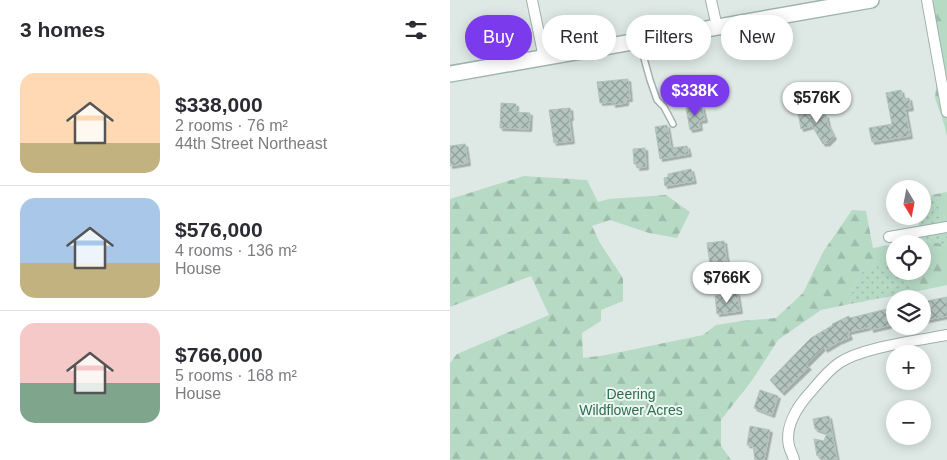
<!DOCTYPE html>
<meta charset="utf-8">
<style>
:root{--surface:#fff;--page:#f7f7f7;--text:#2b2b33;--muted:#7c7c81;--line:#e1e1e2;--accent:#7c3aed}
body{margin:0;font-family:Helvetica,sans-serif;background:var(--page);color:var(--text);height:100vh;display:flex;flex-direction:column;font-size:19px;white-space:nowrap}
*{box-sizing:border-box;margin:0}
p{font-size:16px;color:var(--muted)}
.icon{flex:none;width:28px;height:28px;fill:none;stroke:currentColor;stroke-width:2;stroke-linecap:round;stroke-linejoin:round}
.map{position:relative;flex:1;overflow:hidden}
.details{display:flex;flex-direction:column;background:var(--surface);width:450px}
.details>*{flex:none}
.guide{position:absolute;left:15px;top:15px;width:406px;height:45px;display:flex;gap:10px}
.needle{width:32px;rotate:170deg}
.fabs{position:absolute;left:436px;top:180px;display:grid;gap:10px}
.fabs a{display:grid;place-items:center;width:45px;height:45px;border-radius:50%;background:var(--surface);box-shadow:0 2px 12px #0003;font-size:25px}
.price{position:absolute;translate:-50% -42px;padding:0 11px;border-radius:18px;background:#fff;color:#222;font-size:16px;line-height:32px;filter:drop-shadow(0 1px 2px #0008)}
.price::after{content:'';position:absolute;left:50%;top:30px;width:15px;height:11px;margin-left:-8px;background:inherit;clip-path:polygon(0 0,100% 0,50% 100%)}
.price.on{background:var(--accent);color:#fff}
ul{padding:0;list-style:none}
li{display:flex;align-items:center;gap:15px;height:125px;padding:0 20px}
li+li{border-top:1px solid var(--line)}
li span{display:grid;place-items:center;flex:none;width:140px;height:100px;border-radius:15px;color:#555}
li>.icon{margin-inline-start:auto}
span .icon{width:60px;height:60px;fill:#fffc;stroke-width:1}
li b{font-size:21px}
h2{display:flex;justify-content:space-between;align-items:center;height:60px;padding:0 20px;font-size:21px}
.pill{padding:0 18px;border-radius:22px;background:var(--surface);box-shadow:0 2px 12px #0003;font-size:18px;line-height:45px}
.pill.on{background:var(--accent);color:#fff}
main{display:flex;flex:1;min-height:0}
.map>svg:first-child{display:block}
.green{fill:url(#green-dots)}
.forest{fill:url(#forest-firs)}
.building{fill:url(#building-cross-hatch);stroke:#b1c3bd;filter:url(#shadow)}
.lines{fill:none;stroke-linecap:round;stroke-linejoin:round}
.lane-casing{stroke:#a1b0ad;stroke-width:8}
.street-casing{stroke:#a1b0ad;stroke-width:12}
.secondary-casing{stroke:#9eb5af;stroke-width:18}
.lane{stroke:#fff;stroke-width:5}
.street{stroke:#fff;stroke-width:10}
.secondary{stroke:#fff;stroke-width:15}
.labels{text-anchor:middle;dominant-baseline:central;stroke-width:4;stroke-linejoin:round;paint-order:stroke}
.park-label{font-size:14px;fill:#2c6e4d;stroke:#eef6f3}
</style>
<main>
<section class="details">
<h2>3 homes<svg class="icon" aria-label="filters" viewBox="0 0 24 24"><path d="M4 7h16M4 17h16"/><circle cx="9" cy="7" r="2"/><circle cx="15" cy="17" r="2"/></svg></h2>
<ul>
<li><span style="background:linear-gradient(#ffd9b3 70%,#c2b280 0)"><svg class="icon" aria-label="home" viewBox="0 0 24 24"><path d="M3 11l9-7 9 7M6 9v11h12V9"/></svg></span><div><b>$338,000</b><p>2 rooms · 76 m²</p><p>44th Street Northeast</p></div></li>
<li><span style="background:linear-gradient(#a9c7e8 65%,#c2b280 0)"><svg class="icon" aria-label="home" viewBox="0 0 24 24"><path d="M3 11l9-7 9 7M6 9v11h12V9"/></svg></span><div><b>$576,000</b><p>4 rooms · 136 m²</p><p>House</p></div></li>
<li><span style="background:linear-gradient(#f6c9c9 60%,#7fa58c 0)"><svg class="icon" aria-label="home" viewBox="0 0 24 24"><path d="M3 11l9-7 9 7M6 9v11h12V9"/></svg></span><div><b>$766,000</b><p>5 rooms · 168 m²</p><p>House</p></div></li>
</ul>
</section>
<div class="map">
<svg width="497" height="460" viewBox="0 0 497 460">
<defs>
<pattern id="green-dots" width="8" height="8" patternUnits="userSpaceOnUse" patternTransform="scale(1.25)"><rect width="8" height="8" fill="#b7dac5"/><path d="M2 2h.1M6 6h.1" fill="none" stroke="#9dbcaa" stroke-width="1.8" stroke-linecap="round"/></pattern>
<pattern id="forest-firs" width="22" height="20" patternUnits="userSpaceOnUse" patternTransform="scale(1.25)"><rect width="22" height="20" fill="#b7dac5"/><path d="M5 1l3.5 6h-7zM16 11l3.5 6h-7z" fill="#9dbcaa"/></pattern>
<pattern id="building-cross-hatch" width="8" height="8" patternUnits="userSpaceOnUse" patternTransform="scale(1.25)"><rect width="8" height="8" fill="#b4c4bf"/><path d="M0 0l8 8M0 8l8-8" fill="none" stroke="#92a09c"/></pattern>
<filter id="shadow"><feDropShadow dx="2.5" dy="2.5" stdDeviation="0" flood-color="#0004"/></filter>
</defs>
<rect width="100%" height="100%" fill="#dee9e6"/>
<path class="green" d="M482,195L497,221V245L464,238C469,222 475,210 482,195Z
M443,259L445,264V271H448L469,291L400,304L403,287L413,271Z"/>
<path class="forest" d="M475,0H497V137L494,124L485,98L488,68Z
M74,176L137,180L148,202L159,199L216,195L240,212L227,238L199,233L160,220L142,226L150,243L173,278V301L151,310V321L132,333L133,358L156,355L253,335L266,325L291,321L326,318L353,293L373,252L402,210L416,211L423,248L445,244V264L443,260L413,271L403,287L400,304L371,310L328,340L303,379L271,420V446L281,460H0V363L7,354L99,315L81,276L0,307V199Z
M497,192V221L482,195Z
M464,238L497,245V285L469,291L449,273L448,271H472V244H446Z"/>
<path class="building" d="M178,79L180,99H176V103L163,105V102L150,103L147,82Z
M451,90L453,99L459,98L461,108L455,109L460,136L422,142L419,128L442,124L436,93Z
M51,103L66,104V112L80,113L79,129L50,128Z
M247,106V108L252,107L255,120L249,121L250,128L240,130L236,108Z
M120,108L121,118H119L122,141L104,143L99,110Z
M371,108L373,116L376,115L378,125L384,137L377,144L376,143L373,144L362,126L351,129L348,113Z
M217,125L221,148L237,146L239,154L210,159L205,127Z
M15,144L18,163L0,166V146Z
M195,148L196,167L187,168V164H184L183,149Z
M241,169L244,181L215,186L214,178L218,177V174Z
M274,241L279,277L262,279L257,243Z
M287,293L290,311L267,314L265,296Z
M497,297V316L472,321V302Z
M445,307V324L421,330V327L398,332L400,337L391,341H390L375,350L374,347L356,365L359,367L332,393L320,380L361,338L383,325L382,324L399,316L400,318Z
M310,390L328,396L322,415L304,408Z
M379,416L387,460H371L370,455L367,456L364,439L374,441L377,433L365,429L363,419Z
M300,426L320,430L314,460H305L303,446L297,445Z"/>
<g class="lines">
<defs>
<path id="lane" d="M190,44L200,80L207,100L214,107L223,124"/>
<path id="street" d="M82,0L94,58
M261,0L267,27
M477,0L497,112
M439,237L497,227
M344,460C343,455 340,450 339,446C335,428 346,409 357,396C367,385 376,372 389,363C413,347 467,341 497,335"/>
<path id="secondary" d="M0,74L421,0"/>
</defs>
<use href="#lane" class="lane-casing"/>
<use href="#street" class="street-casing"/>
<use href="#secondary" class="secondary-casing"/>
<use href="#lane" class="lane"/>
<use href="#street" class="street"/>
<use href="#secondary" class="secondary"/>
</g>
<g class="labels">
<g class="park-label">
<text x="181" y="394">Deering<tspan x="181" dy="16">Wildflower Acres</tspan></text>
</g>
</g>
</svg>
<div class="fabs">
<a><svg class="needle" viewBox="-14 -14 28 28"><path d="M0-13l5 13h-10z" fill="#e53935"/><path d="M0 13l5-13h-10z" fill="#7c7c81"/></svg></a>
<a><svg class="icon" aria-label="locate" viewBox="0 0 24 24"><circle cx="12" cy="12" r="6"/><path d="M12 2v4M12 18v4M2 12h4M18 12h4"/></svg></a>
<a><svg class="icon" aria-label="layers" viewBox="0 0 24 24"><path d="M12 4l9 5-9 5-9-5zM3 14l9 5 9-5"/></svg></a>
<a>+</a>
<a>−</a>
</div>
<b class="price on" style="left:245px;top:117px">$338K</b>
<b class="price" style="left:367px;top:124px">$576K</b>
<b class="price" style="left:277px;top:304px">$766K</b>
<div class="guide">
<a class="pill on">Buy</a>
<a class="pill">Rent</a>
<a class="pill">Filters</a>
<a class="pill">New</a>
</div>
</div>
</main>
